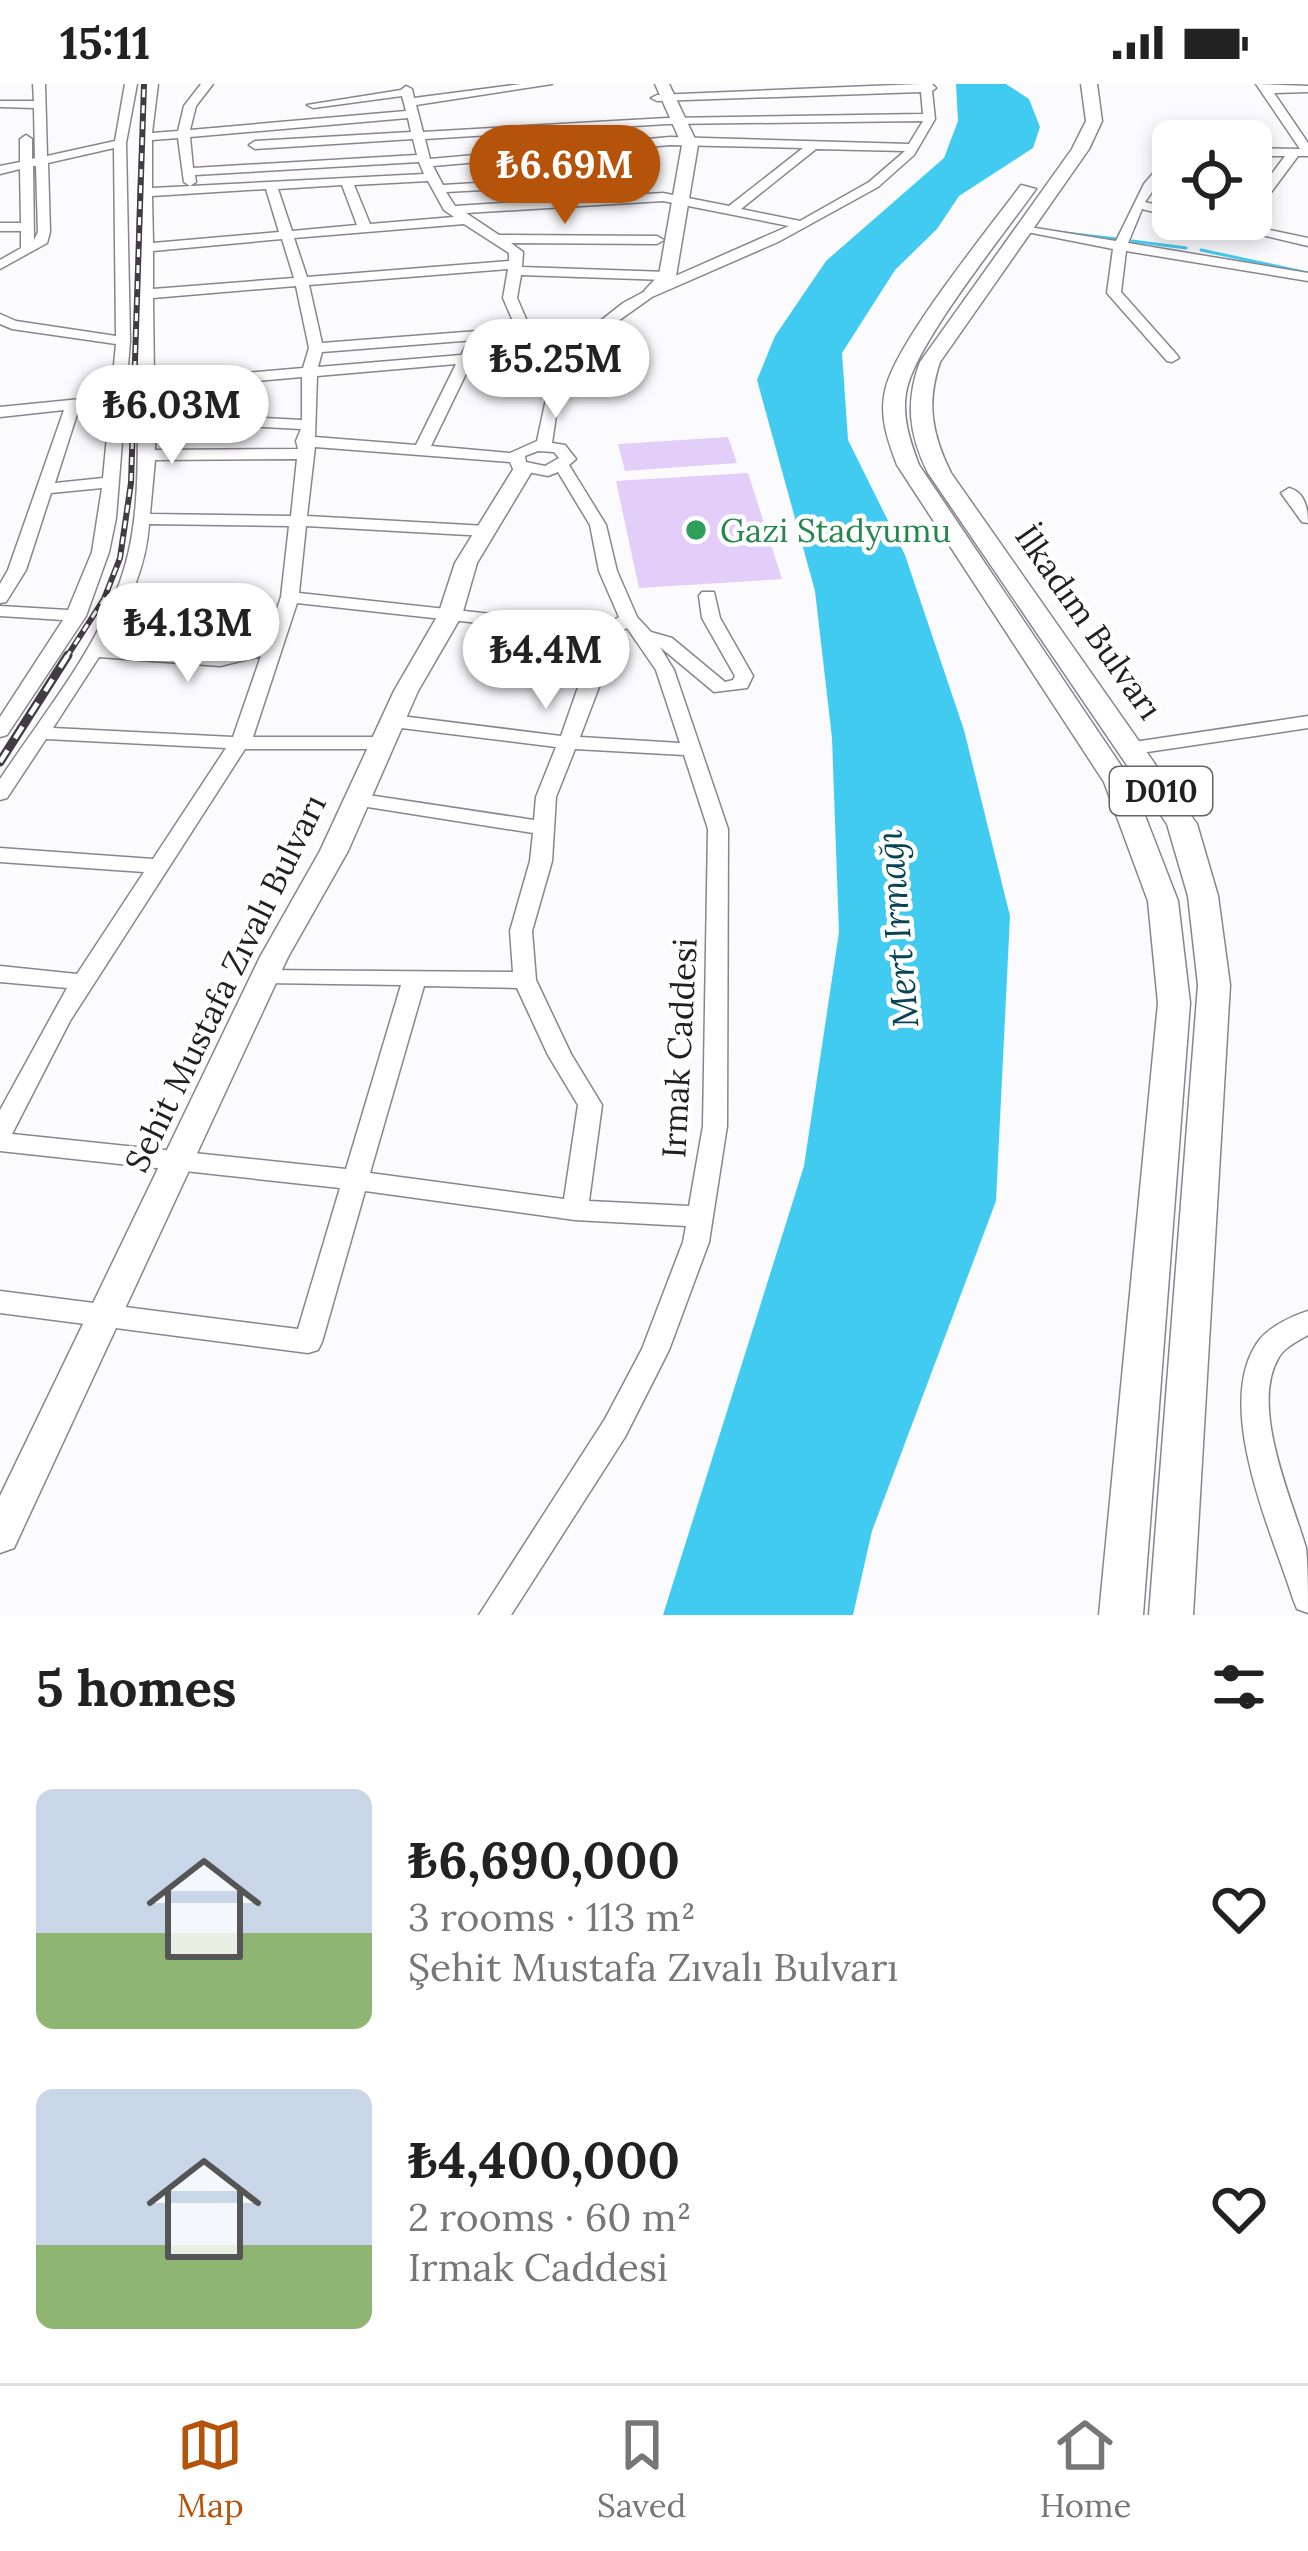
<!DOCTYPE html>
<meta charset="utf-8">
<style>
:root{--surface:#fff;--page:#f2f2f2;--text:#222;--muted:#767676;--line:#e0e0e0;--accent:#b45309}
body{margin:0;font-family:Lora,serif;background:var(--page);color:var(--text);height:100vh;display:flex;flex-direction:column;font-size:45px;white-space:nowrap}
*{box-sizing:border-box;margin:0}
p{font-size:39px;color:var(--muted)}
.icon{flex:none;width:66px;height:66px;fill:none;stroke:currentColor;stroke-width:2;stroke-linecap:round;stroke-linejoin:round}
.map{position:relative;height:1531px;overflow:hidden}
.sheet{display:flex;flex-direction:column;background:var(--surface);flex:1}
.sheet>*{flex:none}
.controls{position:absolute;left:1152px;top:36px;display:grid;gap:24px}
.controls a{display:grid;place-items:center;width:120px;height:120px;border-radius:18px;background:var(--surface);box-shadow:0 6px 18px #0003;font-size:60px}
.price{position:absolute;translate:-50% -102px;padding:0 27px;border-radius:42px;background:#fff;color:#222;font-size:39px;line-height:78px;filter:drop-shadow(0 3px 6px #0008)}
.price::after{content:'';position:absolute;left:50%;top:72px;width:36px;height:27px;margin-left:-18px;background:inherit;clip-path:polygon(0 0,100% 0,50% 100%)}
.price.on{background:var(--accent);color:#fff}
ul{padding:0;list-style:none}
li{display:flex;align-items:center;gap:36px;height:300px;padding:0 36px}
li span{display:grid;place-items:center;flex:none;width:336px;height:240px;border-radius:18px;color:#555}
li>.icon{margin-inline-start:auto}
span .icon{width:144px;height:144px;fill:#fffc;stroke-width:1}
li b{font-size:51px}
h2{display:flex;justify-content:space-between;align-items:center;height:144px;padding:0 36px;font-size:51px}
.status{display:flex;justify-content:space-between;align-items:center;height:84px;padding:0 60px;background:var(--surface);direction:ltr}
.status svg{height:33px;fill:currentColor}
.tab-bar{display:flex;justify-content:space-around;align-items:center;height:168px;border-top:3px solid var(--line);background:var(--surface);font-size:33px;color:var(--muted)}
.tab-bar a{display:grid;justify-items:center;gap:6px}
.tab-bar .on{color:var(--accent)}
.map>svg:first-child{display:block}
.green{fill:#e3cdf9}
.water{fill:#42cbf1}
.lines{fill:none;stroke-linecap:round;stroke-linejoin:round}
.stream{stroke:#42cbf1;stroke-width:3}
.minor-casing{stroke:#8a8491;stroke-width:3}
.major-casing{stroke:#8a8491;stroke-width:3}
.highway-casing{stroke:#8a8491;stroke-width:3}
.minor{fill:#fff;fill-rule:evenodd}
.major{fill:#fff;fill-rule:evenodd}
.highway{fill:#fff;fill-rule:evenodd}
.rail-far1-casing{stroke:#3f3c42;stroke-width:6}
.rail-casing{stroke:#3f3c42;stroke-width:9}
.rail-far1{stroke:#fff;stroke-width:3;stroke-dasharray:8;stroke-linecap:butt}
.rail{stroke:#fff;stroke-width:4.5;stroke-dasharray:14;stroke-linecap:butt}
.leisure-dot{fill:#2e9e5b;stroke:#fff;stroke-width:4.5}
.labels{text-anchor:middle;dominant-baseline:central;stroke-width:9;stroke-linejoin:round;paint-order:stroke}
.shield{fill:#fff;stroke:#646266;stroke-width:3}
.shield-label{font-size:30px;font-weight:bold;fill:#211e24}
.leisure-label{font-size:33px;fill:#27864d;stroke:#fff;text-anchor:start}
.street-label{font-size:33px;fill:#211e24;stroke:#fff}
.water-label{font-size:36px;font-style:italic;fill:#084554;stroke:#fff}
</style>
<div class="status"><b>15:11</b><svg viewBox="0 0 49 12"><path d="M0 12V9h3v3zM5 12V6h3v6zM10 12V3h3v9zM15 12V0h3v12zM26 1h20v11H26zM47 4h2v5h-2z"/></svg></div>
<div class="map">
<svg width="1308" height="1531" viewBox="0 0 1308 1531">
<rect width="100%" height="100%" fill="#fbfafd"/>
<path class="green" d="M728,353L737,379L625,387L618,360Z
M748,389L782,495L639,504L616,397Z"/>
<path class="water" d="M956,0H1006L1029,15L1040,43L1033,64L959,112L937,145L895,186L842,269L848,356L905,471L964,646L1010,832L996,1117L872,1447L853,1531H663L804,1082L839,848L832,654L815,507L757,296L775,252L826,177L944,74L958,37Z"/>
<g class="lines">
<path class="stream" d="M1057,148L1117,155
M1132,157L1186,164
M1201,166L1308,189"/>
<defs>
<path id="minor" d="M33,0H45L47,72L115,57L125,0H137L126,59L130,257L116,434L109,468L86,532L7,651L0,653V633L63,536L0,532V522L68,526L92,468L102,404L51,409L26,486L6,518L0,519V500L8,486L64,326L0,333V323L111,312L116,260L12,245L0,240V230L16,237L116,252L114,64L48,79L50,148L47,159L0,185V176L21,164V147H0V139H21L20,85L0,90V82L20,78V55L26,51L32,55V75L35,74L34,24L0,23V17H34ZM33,82H36L38,148L34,156ZM110,321L103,394L55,399L79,324Z
M146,0H158L152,49L178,47L184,22L201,0H213L196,22L190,46L406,27L402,12L313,24L307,21L401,6L406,2L412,5L414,14L521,0H552L416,21L423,48L667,34L923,30L921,8L657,17L651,14L657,11L920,0H932L936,4L932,7L935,35L914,71L878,103L778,158L652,213L604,247L581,271L569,290L557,325L552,359L565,361L576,375L569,381L606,441L617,487L637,533L651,548L672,554L725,598L733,596L735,592L702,534L699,512L702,508H714L720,534L753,592L747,604L714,608L660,563L674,586L728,745L727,1042L709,1158L669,1266L625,1353L511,1531H479L605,1335L642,1265L683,1158L686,1142L575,1136L365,1107L322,1258L318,1266L308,1269L0,1229V1207L298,1245L340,1104L0,1067V1026L67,904L0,898V882L77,890L144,788L0,778V764L153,775L226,664L46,655L7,714L0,716V695C40,635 89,575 116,508C143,444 137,367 138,302C138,203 135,99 146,0ZM408,34L411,48L255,57L249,61L255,65L413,55L417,71L193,84L190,53ZM923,37L909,60L670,53L430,75L425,55L667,40ZM178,54L184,98L190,102L196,98L195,91L419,78L424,90L152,104V56ZM670,61L803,64L729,122L663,109L455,122L446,108L575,101L581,97L575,93L443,101L433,82ZM816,65L905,67L869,98L800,137L741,125ZM428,97L444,126L454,133L370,140L354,101ZM342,101L357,141L292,147L278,105ZM266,105L279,148L153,159L152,112ZM663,117L789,142L673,193L667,188L522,183L523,168L511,159L657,160L664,156L657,152L499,151L466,129ZM464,140L509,169V177L307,193L294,154ZM282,155L294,194L153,205V167ZM508,185L503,214L516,244L322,259L309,201ZM521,191L666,196L623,219L585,249L530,244L517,214ZM296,202L309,264L303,284L154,297L153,214ZM525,252L578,257L549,301L537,357L510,369L431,362L478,265L476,262H466L461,271L318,283L322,268ZM456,280L416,361L315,353L317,292ZM302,293V336L155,328L154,306ZM155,337L301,345L296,357L298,365L155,366ZM315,363L510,378L513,385L548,392L558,388L590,441L599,487L619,533L603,542L299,509L306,442L486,452L494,447L486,442L307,432ZM538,367L554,368L559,374L545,382L526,378L525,372ZM297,375L291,432L150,430L155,376ZM149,440L289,442L281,513L265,560L220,570L106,562C127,522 146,486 149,440ZM297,519L596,552L561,652L393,631L383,637L393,643L556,663L536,713L534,736L355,709L345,715L355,721L533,749L530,777L510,847L513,888L258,886L255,891L258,896L266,899L401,901L346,1085L12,1050L70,937L245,665H384L394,659L384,653H253ZM627,544L656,586L680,659L580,653L599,603L614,551ZM261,572L233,653L53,644L99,573L220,582ZM575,665L684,671L708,745L703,1042L689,1122L589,1117L602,1021L571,970L536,896L532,847L552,777L556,713ZM424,902L517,904L548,971L578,1021L564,1115L370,1089Z
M1256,0L1308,2V8L1274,9L1308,59V72H1298L1255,130L1251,131V118L1285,72H1251V64L1300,65Z
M1173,66V78L1145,118L1173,125V133L1142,125L1128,159L1308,189V197L1126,167L1121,208L1177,271L1179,274L1172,278L1167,277L1107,209L1113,165L1017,146L1023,142L1116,157L1144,100Z
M1194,135H1218L1308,154V162Z
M1289,404C1305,408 1308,425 1308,439L1302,438L1281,409Z
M1308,632V644L1134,670L1124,664L1134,658Z
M1308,1227V1251C1298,1257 1285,1263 1279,1273C1249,1322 1292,1415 1306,1464C1308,1484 1308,1508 1308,1529L1297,1525L1293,1515C1272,1448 1211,1318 1260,1255C1271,1242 1292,1232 1308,1227Z"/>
<path id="major" d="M655,0H669L698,61L676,192L653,212L644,207L659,191L682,61Z
M524,378L534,384L477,479L462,531L418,607L348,767L288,873L14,1464L0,1469V1412L260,873L320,767L394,607L438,531L455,479L514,384Z"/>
<path id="highway" d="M1081,0H1097L1102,37L1089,65L940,278C926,319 932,351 951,389L1197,740L1218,812L1230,901L1193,1531H1149L1198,901L1188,812L1167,740L928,389C909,351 905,318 920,278L1072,65L1086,37Z
M1021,101L1036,105C1005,149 913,262 906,309C902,334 910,357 919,381L1132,698L1178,817L1190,919L1143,1531H1099L1158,919L1148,817L1104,698L897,381C888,357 879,333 885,307C894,260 988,146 1021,101Z"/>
</defs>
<use href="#minor" class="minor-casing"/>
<use href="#major" class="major-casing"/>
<use href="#highway" class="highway-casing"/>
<use href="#minor" class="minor"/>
<use href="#major" class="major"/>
<use href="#highway" class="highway"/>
<defs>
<path id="rail-far1" d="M66,574L104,515L120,474L131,399L144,0"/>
<path id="rail" d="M0,678L68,571"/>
</defs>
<use href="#rail-far1" class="rail-far1-casing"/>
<use href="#rail" class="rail-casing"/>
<use href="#rail-far1" class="rail-far1"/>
<use href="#rail" class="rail"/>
</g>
<circle class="leisure-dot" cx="696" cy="446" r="12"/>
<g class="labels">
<rect class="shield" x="1110" y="683" width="102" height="48" rx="9"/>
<g class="shield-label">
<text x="1161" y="707">D010</text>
</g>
<g class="leisure-label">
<text x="720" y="446">Gazi Stadyumu</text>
</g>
<g class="street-label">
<text transform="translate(1089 538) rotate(55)">İlkadım Bulvarı</text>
<text transform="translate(225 899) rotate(-64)">Sehit Mustafa Zıvalı Bulvarı</text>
<text transform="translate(679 964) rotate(-87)">Irmak Caddesi</text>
</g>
<g class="water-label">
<text transform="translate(897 845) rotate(-95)">Mert Irmağı</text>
</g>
</g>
</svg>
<div class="controls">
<a><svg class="icon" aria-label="locate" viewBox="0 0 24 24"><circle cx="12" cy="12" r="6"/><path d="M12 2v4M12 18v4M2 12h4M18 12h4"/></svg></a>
</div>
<b class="price on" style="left:565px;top:143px">₺6.69M</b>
<b class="price" style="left:556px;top:337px">₺5.25M</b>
<b class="price" style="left:172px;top:383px">₺6.03M</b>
<b class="price" style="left:188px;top:601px">₺4.13M</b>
<b class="price" style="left:546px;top:628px">₺4.4M</b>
</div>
<section class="sheet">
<h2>5 homes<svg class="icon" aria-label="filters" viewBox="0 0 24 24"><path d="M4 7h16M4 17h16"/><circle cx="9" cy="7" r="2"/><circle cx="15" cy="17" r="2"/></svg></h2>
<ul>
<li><span style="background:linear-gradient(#c9d6e8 60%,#8fb573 0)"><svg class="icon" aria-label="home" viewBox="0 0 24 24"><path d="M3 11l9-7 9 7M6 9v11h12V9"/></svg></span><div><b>₺6,690,000</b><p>3 rooms · 113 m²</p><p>Şehit Mustafa Zıvalı Bulvarı</p></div><svg class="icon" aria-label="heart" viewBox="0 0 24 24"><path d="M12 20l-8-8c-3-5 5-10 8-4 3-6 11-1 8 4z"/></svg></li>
<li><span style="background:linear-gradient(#c9d6e8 65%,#8fb573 0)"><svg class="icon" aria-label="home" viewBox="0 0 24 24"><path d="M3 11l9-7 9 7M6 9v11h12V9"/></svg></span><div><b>₺4,400,000</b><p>2 rooms · 60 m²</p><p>Irmak Caddesi</p></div><svg class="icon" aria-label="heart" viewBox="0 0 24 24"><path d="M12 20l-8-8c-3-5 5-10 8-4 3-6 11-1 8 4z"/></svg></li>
</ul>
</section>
<nav class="tab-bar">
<a class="on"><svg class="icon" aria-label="map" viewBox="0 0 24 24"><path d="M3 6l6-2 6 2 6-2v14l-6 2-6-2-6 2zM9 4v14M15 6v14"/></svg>Map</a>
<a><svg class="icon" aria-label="saved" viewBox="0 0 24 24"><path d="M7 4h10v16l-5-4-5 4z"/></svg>Saved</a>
<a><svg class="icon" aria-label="home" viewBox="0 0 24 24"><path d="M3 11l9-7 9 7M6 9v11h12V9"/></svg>Home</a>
</nav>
